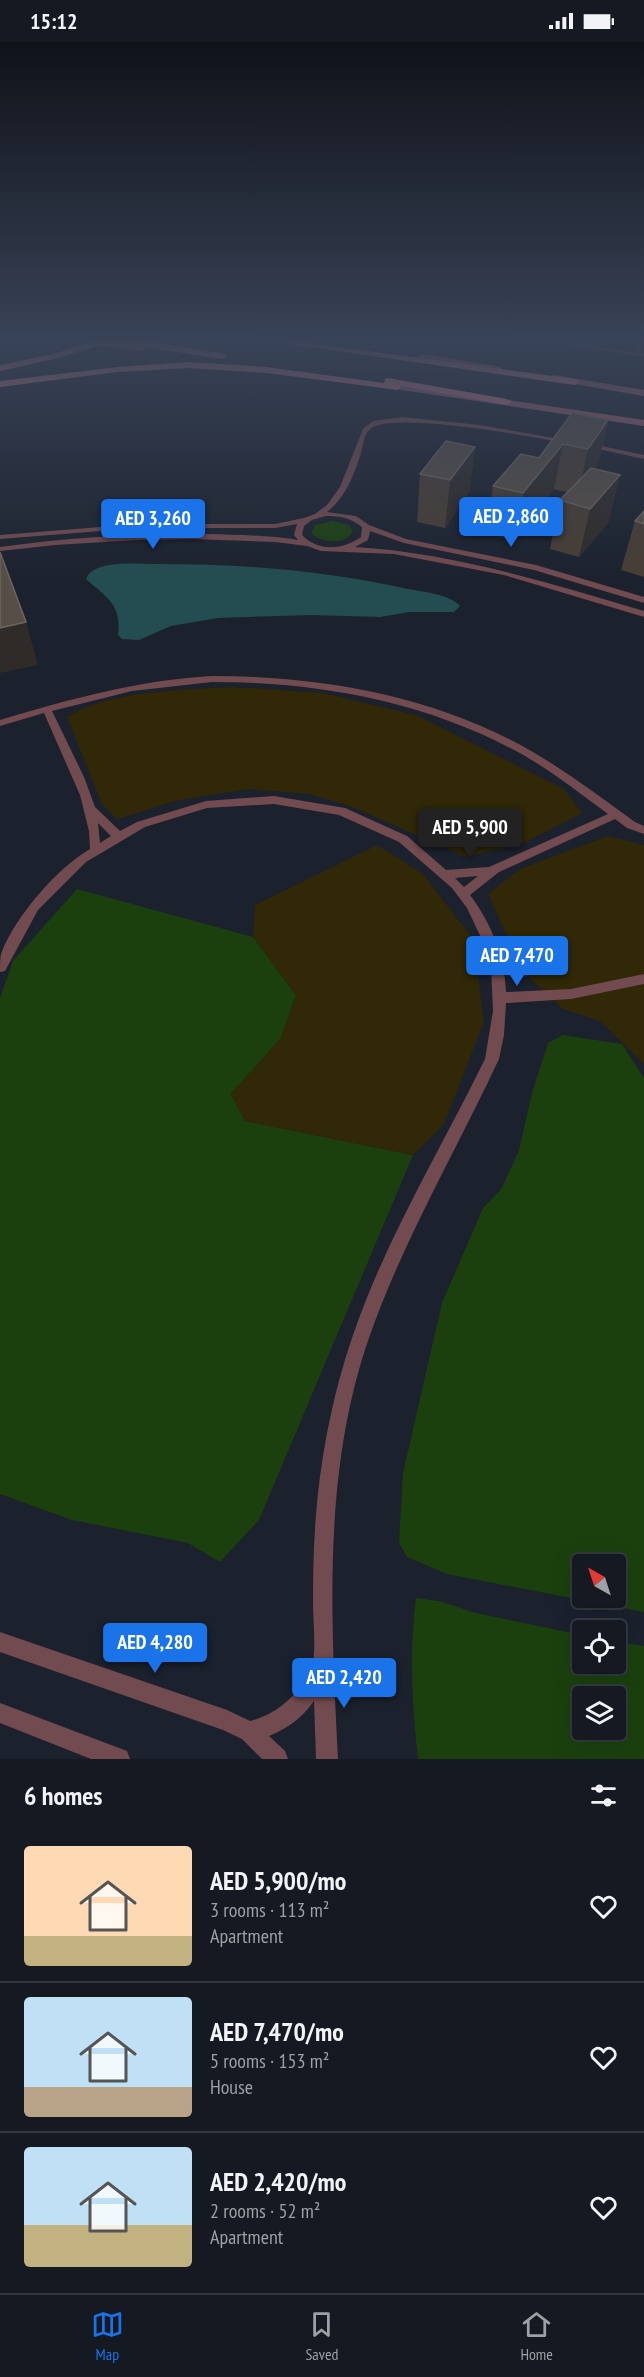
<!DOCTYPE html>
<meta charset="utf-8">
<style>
:root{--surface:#141922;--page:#21262f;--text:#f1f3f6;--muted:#9da0a5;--line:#333840;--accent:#1a73e8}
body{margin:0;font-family:"PT Sans Narrow",sans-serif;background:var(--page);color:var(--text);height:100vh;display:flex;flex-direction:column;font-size:22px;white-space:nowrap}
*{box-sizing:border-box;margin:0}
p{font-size:20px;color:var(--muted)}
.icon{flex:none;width:33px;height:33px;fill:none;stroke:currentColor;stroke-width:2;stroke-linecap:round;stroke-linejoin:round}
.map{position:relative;height:1717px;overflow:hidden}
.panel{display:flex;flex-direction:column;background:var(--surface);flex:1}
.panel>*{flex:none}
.needle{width:39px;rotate:321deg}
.tools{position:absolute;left:572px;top:1512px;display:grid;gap:12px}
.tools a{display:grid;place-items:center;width:54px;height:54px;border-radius:6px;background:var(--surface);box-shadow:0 6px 24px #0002,0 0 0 2px var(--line);font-size:30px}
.price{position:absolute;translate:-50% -51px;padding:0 14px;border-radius:6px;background:var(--accent);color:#fff;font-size:20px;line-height:39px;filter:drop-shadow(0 2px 3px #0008)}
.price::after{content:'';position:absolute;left:50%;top:36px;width:18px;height:14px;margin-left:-9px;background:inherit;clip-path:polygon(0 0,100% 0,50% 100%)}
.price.selected{background:#222;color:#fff}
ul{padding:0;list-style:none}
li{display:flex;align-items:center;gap:18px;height:150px;padding:0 24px}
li+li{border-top:2px solid var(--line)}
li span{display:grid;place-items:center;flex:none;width:168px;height:120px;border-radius:6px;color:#555}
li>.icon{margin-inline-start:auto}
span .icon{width:72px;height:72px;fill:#fffc;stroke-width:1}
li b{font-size:26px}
h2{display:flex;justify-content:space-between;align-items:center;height:72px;padding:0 24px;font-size:26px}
.status{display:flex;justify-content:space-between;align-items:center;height:42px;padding:0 30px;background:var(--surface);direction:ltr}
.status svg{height:16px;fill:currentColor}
.dock{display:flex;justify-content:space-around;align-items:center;height:84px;border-top:2px solid var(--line);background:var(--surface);font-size:16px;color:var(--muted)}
.dock a{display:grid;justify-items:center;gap:3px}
.dock .selected{color:var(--accent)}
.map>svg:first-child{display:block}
.green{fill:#1b400e;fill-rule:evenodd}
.sand{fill:#302806}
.water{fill:#234d51}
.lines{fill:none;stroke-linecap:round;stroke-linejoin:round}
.street{fill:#724b50;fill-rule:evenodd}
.secondary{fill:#a0626b;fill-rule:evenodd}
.highway{fill:#e38292;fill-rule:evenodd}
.wall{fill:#483e34}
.shaded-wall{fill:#2f2b29}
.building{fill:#574f47;stroke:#6c6560;stroke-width:1.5}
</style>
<div class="status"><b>15:12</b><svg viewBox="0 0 49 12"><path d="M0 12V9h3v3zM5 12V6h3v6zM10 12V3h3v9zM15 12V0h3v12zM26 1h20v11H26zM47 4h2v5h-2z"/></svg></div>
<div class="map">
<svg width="644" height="1717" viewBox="0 0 644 1717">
<rect width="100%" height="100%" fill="#1b212d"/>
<path class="green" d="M333,479L349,483L353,489C345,503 325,501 313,493L312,490L315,483Z
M77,847L253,895L296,953L281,996L231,1052L245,1079L413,1113L259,1478L220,1520L188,1501L72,1478L0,1452V956L13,919Z
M563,993L622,1002L644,1036V1570L447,1532L407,1515L399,1501L403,1431L442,1261L483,1166L502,1146L519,1108L532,1051L548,1001ZM615,1522V1556H582V1522Z
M416,1556L439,1559L476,1571L582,1593V1622H615V1599L644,1604V1717H418C412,1664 409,1609 416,1556ZM615,1654V1688H582V1654Z"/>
<path class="sand" d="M234,645L323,651L416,673L564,747L582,771L524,801L466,815L355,766L310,752L249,747L179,758L117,777L102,762L67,675C111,648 183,648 234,645Z
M608,794L644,803V1022L600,979L563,967L523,930L488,852L520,827Z
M377,803L423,832L473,897L484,980L444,1082L413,1113L245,1079L231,1052L281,996L296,953L253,895L255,863Z"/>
<path class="water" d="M157,522C246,522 321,528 408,547C424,550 449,552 460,564L454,570H409L380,575L311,573L218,576L171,584L139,598L122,597L118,593C122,562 106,555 86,537C93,517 138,522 157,522Z"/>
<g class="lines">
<path class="street" d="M549,300H568L634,310L638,300H644L640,311H644V315Z
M402,375L480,383L570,399L567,401C537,396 384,366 368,389C364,394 363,404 361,411C354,433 346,455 327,470L356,474L369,483L406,497L536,523L644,555V561L534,528L404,501L370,489L368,498L355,505C454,511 549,541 644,569V575L504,533L394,512L321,509L307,504L275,500L193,497L138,498L55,503L0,509V505C69,496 137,491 207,492C237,493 268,493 298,498L294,493L297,482L275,486H138L0,497V493L138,482H275L304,476L315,472L327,463L340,445L363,387L373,379ZM326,474C340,474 351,476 362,485L361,495C343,508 318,510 302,493L304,484L312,478Z
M587,401L644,413V417L585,404V402Z
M212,634C323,634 436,654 533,710C569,731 602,756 635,780L644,784V792L627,786L615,777L499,830L470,853C491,881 505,915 506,950L571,947L644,932V942L571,957L506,961L504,993L499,1017C456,1109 404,1197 370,1293C322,1429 331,1576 338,1717H316L314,1659C302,1676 288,1686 269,1694L285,1709L288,1717H262L242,1697L223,1688L0,1610V1590L227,1668L250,1679C278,1672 305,1649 313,1619C316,1606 313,1576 313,1560C313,1524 314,1487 318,1451C324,1398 335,1346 352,1296C385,1198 440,1109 485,1017L493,969L491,925L485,904L467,866L452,846L399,800L339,773L274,762L207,766L145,785L86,820L38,868L5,929L0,930C0,924 0,917 1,912C14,876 57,826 90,807L89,789L80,753L44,671L0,684V678C70,657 139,638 212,634ZM212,640C321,640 429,660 525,714C554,731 581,752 608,772L489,825L446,828L407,794L345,766L274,754L206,759L137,780L120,789L95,765L84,735L52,669L132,649ZM98,781L111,794L100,801ZM478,834L464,845L455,836Z
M0,1661L127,1709L130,1717H91L0,1681Z"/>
<path class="secondary" d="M422,312L497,324L502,327L497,330L419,317L417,315Z
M554,333L644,348V354L551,338V334Z
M398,342L644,378V384L395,347V343Z"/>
<path class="highway" d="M89,300H151L222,311L226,314L222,317L145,305L144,308L141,309L100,303L58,316L0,329V323L53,312Z
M275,300H302L575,337L580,340L575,343Z
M188,320L267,325L384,341L385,337L388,336L507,357L512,360L507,363L402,344L398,348L267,331L188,326L117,330L0,345V339L117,325Z"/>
</g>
<path class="wall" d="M608,378L598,423L595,427L620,433L608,481L579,515L550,507L560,458L567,450L554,447L515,498L486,491L493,444L539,416Z
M475,405L469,451L445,486L417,480L420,432Z
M644,469V535L621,528L635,479Z"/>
<path class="shaded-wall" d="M608,378L598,423L578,453L588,407Z
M563,402L554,447L515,498L523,451Z
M475,405L469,451L445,486L450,438Z
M620,433L608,481L579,515L590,467Z
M26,580L38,623L0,631V586Z"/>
<path class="building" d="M572,371L608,378L588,407L563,402L523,451L493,444L521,412L539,416Z
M446,399L475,405L450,438L420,432Z
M591,426L620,433L590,467L560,458Z
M644,469V482L635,479Z
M0,510L26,580L0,586Z"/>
<linearGradient id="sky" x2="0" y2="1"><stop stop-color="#0f1219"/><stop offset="0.55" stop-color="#394357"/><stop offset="1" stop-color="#394357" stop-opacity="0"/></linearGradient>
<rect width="644" height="541" fill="url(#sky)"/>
</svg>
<div class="tools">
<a><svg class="needle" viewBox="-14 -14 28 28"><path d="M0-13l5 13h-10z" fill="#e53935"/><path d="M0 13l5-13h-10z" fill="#9da0a5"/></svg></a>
<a><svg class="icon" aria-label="locate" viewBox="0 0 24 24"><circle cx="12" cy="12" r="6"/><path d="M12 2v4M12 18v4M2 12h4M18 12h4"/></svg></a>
<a><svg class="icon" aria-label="layers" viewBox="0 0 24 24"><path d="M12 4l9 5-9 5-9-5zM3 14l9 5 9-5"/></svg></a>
</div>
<b class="price" style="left:511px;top:506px">AED 2,860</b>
<b class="price" style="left:153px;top:508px">AED 3,260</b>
<b class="price selected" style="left:470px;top:817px">AED 5,900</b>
<b class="price" style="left:517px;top:945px">AED 7,470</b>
<b class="price" style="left:155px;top:1632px">AED 4,280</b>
<b class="price" style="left:344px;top:1667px">AED 2,420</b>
</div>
<section class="panel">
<h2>6 homes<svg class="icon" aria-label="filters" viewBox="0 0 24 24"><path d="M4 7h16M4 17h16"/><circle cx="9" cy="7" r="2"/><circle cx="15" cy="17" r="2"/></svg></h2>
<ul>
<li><span style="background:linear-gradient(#ffd9b3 75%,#c2b280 0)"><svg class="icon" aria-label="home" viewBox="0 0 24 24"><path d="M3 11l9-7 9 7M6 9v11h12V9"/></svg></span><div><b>AED 5,900/mo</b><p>3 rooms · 113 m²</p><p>Apartment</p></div><svg class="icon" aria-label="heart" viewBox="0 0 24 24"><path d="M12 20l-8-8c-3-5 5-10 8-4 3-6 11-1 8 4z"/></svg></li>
<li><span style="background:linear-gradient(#bfe0f5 75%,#b9a48a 0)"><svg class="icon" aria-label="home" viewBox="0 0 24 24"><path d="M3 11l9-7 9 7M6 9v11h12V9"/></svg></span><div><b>AED 7,470/mo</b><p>5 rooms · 153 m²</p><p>House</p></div><svg class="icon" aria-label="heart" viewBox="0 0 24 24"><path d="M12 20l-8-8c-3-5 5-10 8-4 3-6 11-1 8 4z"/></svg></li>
<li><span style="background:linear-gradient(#bfe0f5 65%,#c2b280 0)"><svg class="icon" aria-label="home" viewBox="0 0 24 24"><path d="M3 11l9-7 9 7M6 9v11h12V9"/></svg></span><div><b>AED 2,420/mo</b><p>2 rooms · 52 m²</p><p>Apartment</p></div><svg class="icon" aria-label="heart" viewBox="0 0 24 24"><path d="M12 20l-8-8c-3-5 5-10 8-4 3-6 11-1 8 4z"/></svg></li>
</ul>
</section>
<nav class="dock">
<a class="selected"><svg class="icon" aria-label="map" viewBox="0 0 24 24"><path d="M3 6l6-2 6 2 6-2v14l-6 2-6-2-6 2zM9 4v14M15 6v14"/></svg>Map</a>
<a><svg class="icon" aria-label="saved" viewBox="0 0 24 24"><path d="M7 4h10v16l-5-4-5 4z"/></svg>Saved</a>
<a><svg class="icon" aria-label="home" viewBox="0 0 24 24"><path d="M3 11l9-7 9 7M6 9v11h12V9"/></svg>Home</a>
</nav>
